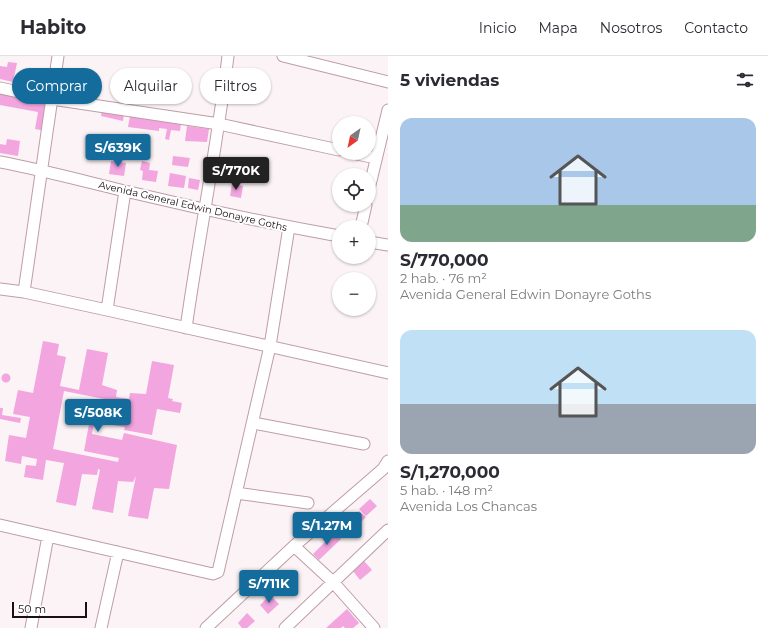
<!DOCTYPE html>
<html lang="es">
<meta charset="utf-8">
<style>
:root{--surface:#fff;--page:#f7f7f7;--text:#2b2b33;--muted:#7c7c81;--line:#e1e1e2;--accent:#146c9c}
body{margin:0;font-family:Montserrat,sans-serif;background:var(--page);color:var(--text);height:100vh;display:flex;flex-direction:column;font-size:15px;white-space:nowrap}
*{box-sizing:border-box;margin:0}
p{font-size:13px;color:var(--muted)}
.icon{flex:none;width:22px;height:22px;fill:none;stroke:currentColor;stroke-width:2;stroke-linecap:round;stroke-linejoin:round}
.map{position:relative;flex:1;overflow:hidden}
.details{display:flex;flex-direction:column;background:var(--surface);width:380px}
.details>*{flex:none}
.hud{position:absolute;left:12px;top:12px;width:316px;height:36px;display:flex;gap:8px}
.needle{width:26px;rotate:213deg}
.fabs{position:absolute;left:332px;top:60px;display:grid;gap:8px}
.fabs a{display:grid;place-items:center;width:44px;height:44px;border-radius:50%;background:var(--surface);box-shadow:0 1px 3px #0004;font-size:20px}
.scale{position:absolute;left:12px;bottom:10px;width:75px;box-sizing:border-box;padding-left:4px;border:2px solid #1a0f12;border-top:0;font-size:11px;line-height:14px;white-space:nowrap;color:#1a0f12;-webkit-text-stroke:3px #fff;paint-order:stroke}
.price{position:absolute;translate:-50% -34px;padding:0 9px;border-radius:4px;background:var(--accent);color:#fff;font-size:13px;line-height:26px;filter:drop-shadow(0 1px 2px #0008)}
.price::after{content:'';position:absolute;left:50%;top:24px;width:12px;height:9px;margin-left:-6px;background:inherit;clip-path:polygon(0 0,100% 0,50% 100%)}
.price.selected{background:#222;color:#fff}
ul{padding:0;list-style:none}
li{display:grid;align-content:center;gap:8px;height:212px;padding:0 12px}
li span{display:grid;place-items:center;height:124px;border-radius:12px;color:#555}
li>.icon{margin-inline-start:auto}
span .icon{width:72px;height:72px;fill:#fffc;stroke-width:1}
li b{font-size:17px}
h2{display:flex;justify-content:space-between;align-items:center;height:48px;padding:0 12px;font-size:17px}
.tag{padding:0 14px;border-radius:18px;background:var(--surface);box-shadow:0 1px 3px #0004;font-size:14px;line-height:36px}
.tag.selected{background:var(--accent);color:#fff}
header{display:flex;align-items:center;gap:24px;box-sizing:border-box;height:56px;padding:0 20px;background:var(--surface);border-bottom:1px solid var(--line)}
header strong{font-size:19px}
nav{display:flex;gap:22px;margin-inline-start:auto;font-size:14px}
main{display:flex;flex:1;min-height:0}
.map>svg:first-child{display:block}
.building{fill:#f2a5de}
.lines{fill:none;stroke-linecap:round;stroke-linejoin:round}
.minor-casing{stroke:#bf9da6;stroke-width:13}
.minor{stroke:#fff;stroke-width:11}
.labels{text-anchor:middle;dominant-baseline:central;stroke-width:4;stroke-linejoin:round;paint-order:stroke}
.street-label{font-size:10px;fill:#1a0f12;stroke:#fff}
</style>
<header>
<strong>Habito</strong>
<nav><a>Inicio</a><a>Mapa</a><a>Nosotros</a><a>Contacto</a></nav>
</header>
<main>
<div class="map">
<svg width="388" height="572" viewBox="0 0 388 572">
<rect width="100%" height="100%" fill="#fbf3f5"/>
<path class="building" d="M8,6L17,7L13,26L0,23V10L7,11Z
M0,34L50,46L46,75L35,73L38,56L0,49Z
M102,54L124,58L123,65L101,60Z
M130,60L181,68L180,75L171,74L169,84L165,83L167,73L159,72V75L128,71Z
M187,70L209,73L207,86L185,85Z
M7,83L20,85L18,100L0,97V88L6,89Z
M173,100L190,102L188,111L172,109Z
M111,105L126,107L124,120L109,118Z
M142,105L150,107L149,114L158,115L156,126L142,124L143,115L140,114Z
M170,117L186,120L184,132L168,130Z
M189,122L200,124L198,134L188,132Z
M232,128L243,130L241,142L230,140Z
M43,285L59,288L57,299L66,301L60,330L79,334L87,293L108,297L102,329L117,334L116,341L129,343L130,337L146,338L152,305L174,309L168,342L173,343L172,345L182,347L180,357L157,353L152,379L124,374L125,371L100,367L103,349L128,354L129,348L64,335L53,393L118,406L119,402L84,395L93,347H98L92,378L122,384L124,377L177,389L169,433L154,432L148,463L128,460L136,420L133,426L118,425L113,457L92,453L100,414L98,413L97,419L82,418L76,450L56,446L64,407L46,404L43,424L24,421L26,409L36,410L37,403L22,400L21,408L5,405L9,379L26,382L30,361L13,358L18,334L33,337Z
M1.5 322a4.5 4.5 0 1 1 9 0a4.5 4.5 0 1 1-9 0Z
M0,352H3L2,359L21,362L20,367L0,363Z
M370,443L377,450L366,460L359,453Z
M359,455L366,461L354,473L348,466Z
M335,476L341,483L319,504L313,498Z
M364,505L372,514L360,524L353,515Z
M270,539L279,548L268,558L260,549Z
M347,553L359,567L353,572H345L343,570L341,572H326Z
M247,557L255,565L247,572H242L238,567Z"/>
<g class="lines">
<defs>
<path id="minor" d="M283,0L388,26
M0,32L52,43L219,68L339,94
M352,97L376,102
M0,106C42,114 83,125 125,135C196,152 267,167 339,180
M369,133L388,54
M361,171L366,149
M369,186L388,189
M0,233L24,236L107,254L388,317
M24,236L58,0
M107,254L125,135
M186,272C199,181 217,91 228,0
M253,367L364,388
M236,437L308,447
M0,469L213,518L218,516L270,290L289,171
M294,490L333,526L374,572
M31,572L48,480
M101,572L118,496
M206,572L294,490L383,413L388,405
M285,572L388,474"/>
</defs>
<use href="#minor" class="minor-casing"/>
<use href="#minor" class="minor"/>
</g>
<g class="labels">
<g class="street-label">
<text transform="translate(193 150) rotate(13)">Avenida General Edwin Donayre Goths</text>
</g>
</g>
</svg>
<div class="fabs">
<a><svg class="needle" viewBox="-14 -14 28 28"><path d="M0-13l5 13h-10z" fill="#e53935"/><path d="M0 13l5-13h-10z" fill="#7c7c81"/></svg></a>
<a><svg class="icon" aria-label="locate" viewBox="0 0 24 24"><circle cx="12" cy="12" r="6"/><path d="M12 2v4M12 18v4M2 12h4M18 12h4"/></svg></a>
<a>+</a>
<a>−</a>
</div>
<div class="scale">50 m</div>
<b class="price" style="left:118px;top:112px">S/639K</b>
<b class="price selected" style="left:236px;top:135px">S/770K</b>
<b class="price" style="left:98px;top:377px">S/508K</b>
<b class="price" style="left:327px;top:490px">S/1.27M</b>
<b class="price" style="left:269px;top:548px">S/711K</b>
<div class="hud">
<a class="tag selected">Comprar</a>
<a class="tag">Alquilar</a>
<a class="tag">Filtros</a>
</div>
</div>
<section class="details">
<h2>5 viviendas<svg class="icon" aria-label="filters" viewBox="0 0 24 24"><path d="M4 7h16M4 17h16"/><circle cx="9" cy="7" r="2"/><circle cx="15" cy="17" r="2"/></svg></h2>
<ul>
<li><span style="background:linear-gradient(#a9c7e8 70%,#7fa58c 0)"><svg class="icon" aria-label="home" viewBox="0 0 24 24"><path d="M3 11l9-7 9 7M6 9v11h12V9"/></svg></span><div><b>S/770,000</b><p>2 hab. · 76 m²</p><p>Avenida General Edwin Donayre Goths</p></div></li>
<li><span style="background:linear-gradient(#bfe0f5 60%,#9aa5b1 0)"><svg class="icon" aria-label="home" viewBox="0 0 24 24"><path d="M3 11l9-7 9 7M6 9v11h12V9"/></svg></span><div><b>S/1,270,000</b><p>5 hab. · 148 m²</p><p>Avenida Los Chancas</p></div></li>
</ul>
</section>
</main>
